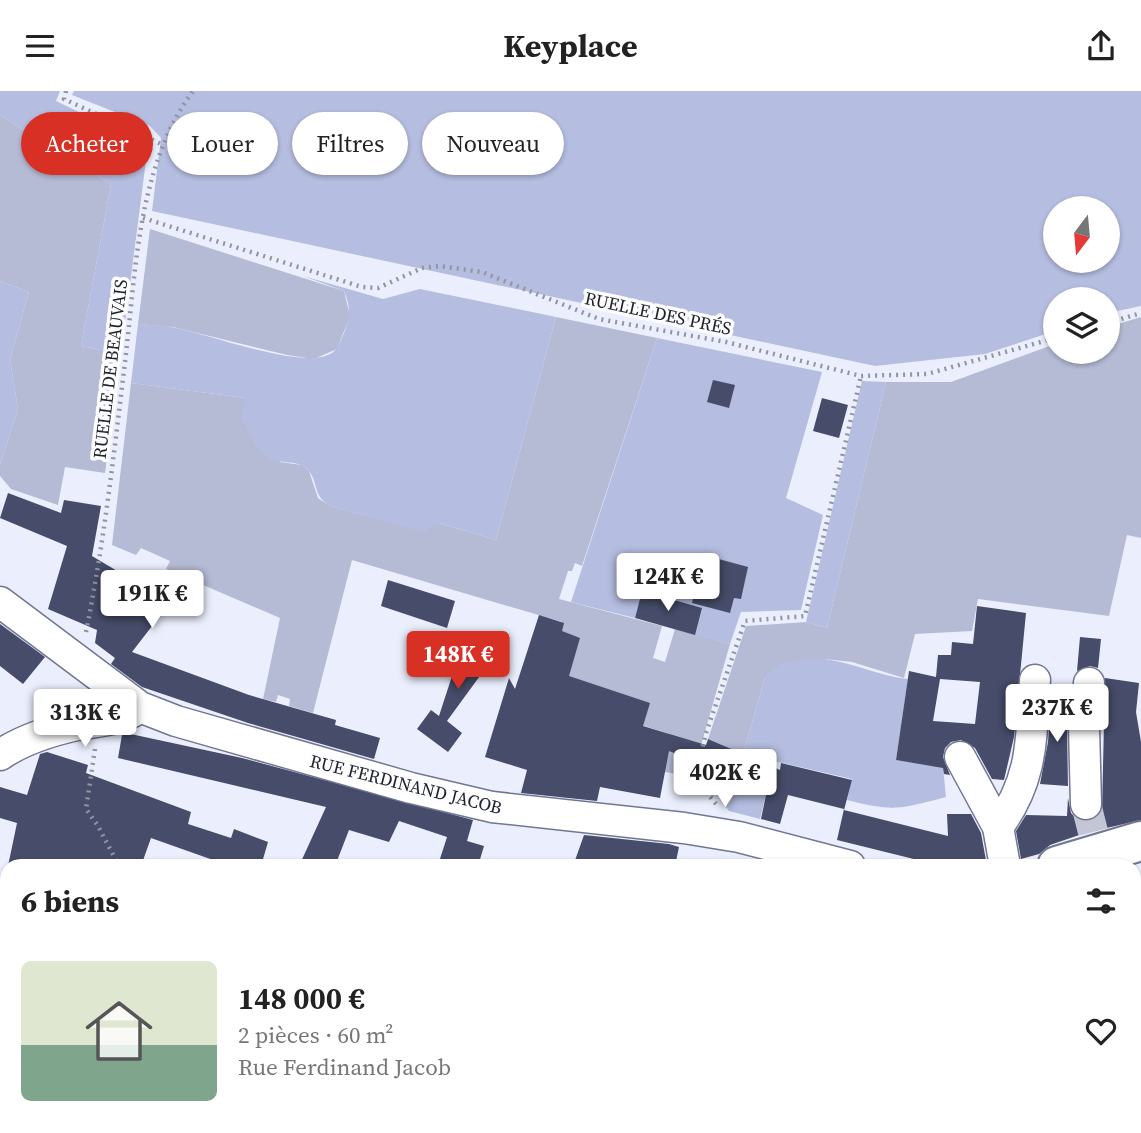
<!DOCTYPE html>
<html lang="fr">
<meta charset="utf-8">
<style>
:root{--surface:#fff;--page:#f6f6f6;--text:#222;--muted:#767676;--accent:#d93025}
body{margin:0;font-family:"Source Serif 4",serif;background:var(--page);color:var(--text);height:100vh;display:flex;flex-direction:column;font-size:26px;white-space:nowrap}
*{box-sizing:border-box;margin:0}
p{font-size:23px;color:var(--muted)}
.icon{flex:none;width:38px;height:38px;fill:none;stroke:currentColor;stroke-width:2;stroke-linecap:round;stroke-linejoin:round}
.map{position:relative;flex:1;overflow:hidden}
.side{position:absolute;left:0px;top:768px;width:1141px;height:275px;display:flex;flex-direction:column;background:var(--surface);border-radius:21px 21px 0 0;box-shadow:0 2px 5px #0004}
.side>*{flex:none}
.top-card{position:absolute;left:21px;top:21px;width:700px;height:63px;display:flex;gap:14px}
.needle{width:46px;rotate:196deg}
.tools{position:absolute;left:1043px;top:105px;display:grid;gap:14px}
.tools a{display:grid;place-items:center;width:77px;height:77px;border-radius:50%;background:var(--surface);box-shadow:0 2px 5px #0004;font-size:35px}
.price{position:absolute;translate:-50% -60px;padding:0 16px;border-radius:7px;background:#fff;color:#222;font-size:23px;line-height:46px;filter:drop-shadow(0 2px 4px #0008)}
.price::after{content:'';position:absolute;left:50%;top:42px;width:21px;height:16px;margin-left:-10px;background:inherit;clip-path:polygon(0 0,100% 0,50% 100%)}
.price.active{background:var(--accent);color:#fff}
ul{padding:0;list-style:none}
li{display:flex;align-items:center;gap:21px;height:175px;padding:0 21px}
li span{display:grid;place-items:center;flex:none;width:196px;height:140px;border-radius:10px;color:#555}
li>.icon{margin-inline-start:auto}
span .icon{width:84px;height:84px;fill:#fffc;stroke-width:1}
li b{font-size:30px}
h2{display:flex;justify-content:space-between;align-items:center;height:84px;padding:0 21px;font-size:30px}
.pill{padding:0 24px;border-radius:32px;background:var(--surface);box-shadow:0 2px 5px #0004;font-size:24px;line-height:63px}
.pill.active{background:var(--accent);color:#fff}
header{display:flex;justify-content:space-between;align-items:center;height:91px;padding:0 21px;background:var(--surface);font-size:32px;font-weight:700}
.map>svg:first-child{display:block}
.green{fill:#b5bbd5}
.forest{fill:#b5bde0;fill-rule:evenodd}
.building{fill:#464c69;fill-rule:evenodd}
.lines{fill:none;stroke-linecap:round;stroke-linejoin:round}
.minor-tunnel{stroke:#c3c6d4;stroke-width:30;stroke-dasharray:30 15;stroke-linecap:butt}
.minor-casing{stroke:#707694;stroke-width:33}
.major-casing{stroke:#707694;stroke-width:42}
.path{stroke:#9194a1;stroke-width:4.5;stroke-dasharray:2 5;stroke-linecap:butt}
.minor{stroke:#fff;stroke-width:30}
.major{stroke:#fff;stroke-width:38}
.labels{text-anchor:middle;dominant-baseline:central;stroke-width:7;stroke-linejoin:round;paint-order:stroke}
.street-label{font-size:18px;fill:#212430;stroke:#fdfdfd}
</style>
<header><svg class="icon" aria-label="menu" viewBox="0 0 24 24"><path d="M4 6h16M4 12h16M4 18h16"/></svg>Keyplace<svg class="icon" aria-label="share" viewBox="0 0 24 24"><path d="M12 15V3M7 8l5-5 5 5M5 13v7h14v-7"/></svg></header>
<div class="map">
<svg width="1141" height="1042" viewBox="0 0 1141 1042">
<rect width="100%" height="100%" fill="#ebeffd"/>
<path class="green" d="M0,24L111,93L81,255L121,263L105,382L65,376L58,414L11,398L0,385V373L18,318L10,268L29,201L0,190Z
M150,138L344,200L350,225L337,258L314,268L287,264L173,236L138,233Z
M556,226L657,247L582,475L575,472L572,480H568L559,508L662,535L653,567L665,571L675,538L730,553L692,686L665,681L664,663L670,643L613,625L547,578L562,531L352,469L313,622L289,615L290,608L278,604L276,611L263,608L280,527L166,478L170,470L141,457L136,464L112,454L131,292L246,307L280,371L302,374L309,380L318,407L330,415L363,424L439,432L496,449Z
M1141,226V447L1127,444L1109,525L978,508L972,540L915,543L904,587L852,571L825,568L765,586L743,663L708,648L746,535L806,531L827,537L886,291H951L1055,253V261H1108V236Z"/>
<path class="forest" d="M0,0H60L56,10L148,54L121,263L81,255L111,93L0,24Z
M74,0H1141V215L1108,222V208H1055V240L985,263L875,275L152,120L161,47L150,35L72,4ZM1055,117H1108V170H1055Z
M303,185L383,208L420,198L556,226L496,449L439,432L422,441L330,415C311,403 320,392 307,378C297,368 277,374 265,365C254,356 248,338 241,326L246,307L131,292L138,233C151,234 164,234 176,237C210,244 294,275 325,265C337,262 339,253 344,242C350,226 351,216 344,200Z
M0,190L29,201L10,268L18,318L0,373Z
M657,247L822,281L786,407L823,424L801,519L741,521L730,553L695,544L642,500L635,527L571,511Z
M862,290L886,291L827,537L806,531Z
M825,568C854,572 880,585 908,588L896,669L943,676L946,706C900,718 894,721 847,709L852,688L774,670L760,728L729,720L713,699L697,690L701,673L739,688L743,663L765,586C780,566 802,569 825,568Z"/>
<path class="building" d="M713,289L735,294L729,317L707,311Z
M822,307L848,314L839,347L813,340Z
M8,402L61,422L64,409L101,415L92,465L134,490L131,505L159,526L132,561L249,604L336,629L335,634L380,647L374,668L248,632L142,596L111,573L115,567L95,552L97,539L48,518L67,455L0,427Z
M704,464L748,476L741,508L734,507L730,522L692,512Z
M388,489L455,510L447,537L381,515Z
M642,500L702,517L695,544L635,527Z
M977,515L1026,522L1014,646L1004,689L992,688L975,657L961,649L951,651L945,657L943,666L950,684L944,683L943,677L896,669L909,580L936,586L938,564H951L952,551L973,553ZM940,588L980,591L975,633L933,630Z
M539,524L564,532L562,540L580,547L569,585L650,612L643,635L706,654L708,648L780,679L781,672L852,689L844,719L948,745L947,723H971L981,742L987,775H942L837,749L844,718L788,704L780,733L761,728L767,699L669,660L660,707L600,696L597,710L521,702L527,679L485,666L509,587L515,598Z
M0,533L45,566L23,593L0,575Z
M465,545L501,556L447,630L462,642L448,661L417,638L431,619L439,625Z
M1080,546L1101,548L1098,577L1090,575L1077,580Z
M1105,587L1139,592L1136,621L1141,651V729L1085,742L1050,754L1039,763L1021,768L1016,740L1026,724L1067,725L1068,707L1071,722L1078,729L1095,728L1102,721Z
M1052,602L1070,608L1067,637L1068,695L1040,693L1048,651Z
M126,642L242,667L473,729L467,750L484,755L478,775H452L439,771L447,746L399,730L389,751L349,739L335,775H299L326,716L118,667L122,644Z
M47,661L88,674L86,682L191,721L188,733L231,747L234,738L268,751L261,775H230L151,747L141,775H8L17,732L0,727V696L27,704L40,663Z
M584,744L669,753L679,756L675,775H573Z"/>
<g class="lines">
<path class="minor-tunnel" d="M1086,713L1093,741"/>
<defs>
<path id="minor" d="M0,511L140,616L176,630L411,697L492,716L684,737L739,746L850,775
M0,664C22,649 50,640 77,634C98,630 123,630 140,616
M960,666L998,736L1005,775
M1086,713L1084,637L1089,592
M998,736C1034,687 1031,647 1035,589
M1134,928L1141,933
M603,1036L612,1042"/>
<path id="major" d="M1057,775L1141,750
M785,1042L789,1036"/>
</defs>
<use href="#minor" class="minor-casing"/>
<use href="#major" class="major-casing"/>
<path class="path" d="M66,0L64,8L163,54
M143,127L362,196L378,197L422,177L440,175L482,181L599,228L726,251L861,285L927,283L1055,247
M1108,232L1141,222
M86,541C104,452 114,362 125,271C136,181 137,76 193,0
M95,658L86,718L98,735L119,775
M716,713L708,703L693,694L706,642L745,530L805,525L861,285
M271,1036L275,1042"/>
<use href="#minor" class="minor"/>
<use href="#major" class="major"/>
</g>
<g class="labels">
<g class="street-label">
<text transform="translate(658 222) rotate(12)">RUELLE DES PRÉS</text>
<text transform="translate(110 278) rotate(-83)">RUELLE DE BEAUVAIS</text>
<text transform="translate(406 693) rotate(14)">RUE FERDINAND JACOB</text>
</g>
</g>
</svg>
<div class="tools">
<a><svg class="needle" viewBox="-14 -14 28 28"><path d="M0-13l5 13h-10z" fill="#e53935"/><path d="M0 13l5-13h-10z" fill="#767676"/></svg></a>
<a><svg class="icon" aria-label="layers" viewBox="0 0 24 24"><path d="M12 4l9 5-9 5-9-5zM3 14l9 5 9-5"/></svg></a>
</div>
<b class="price" style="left:668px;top:522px">124K €</b>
<b class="price" style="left:152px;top:539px">191K €</b>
<b class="price active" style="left:458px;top:600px">148K €</b>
<b class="price" style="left:1057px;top:653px">237K €</b>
<b class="price" style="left:85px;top:658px">313K €</b>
<b class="price" style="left:725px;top:718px">402K €</b>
<div class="top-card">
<a class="pill active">Acheter</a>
<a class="pill">Louer</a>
<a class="pill">Filtres</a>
<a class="pill">Nouveau</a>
</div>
<section class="side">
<h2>6 biens<svg class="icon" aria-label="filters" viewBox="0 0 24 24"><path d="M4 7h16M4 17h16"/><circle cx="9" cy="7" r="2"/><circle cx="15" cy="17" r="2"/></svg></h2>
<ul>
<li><span style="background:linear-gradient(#dfe7d0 60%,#7fa58c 0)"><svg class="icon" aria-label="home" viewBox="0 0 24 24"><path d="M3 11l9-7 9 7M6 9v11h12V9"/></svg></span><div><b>148 000 €</b><p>2 pièces · 60 m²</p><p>Rue Ferdinand Jacob</p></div><svg class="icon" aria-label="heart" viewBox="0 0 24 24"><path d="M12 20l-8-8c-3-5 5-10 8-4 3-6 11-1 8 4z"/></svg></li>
</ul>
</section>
</div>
